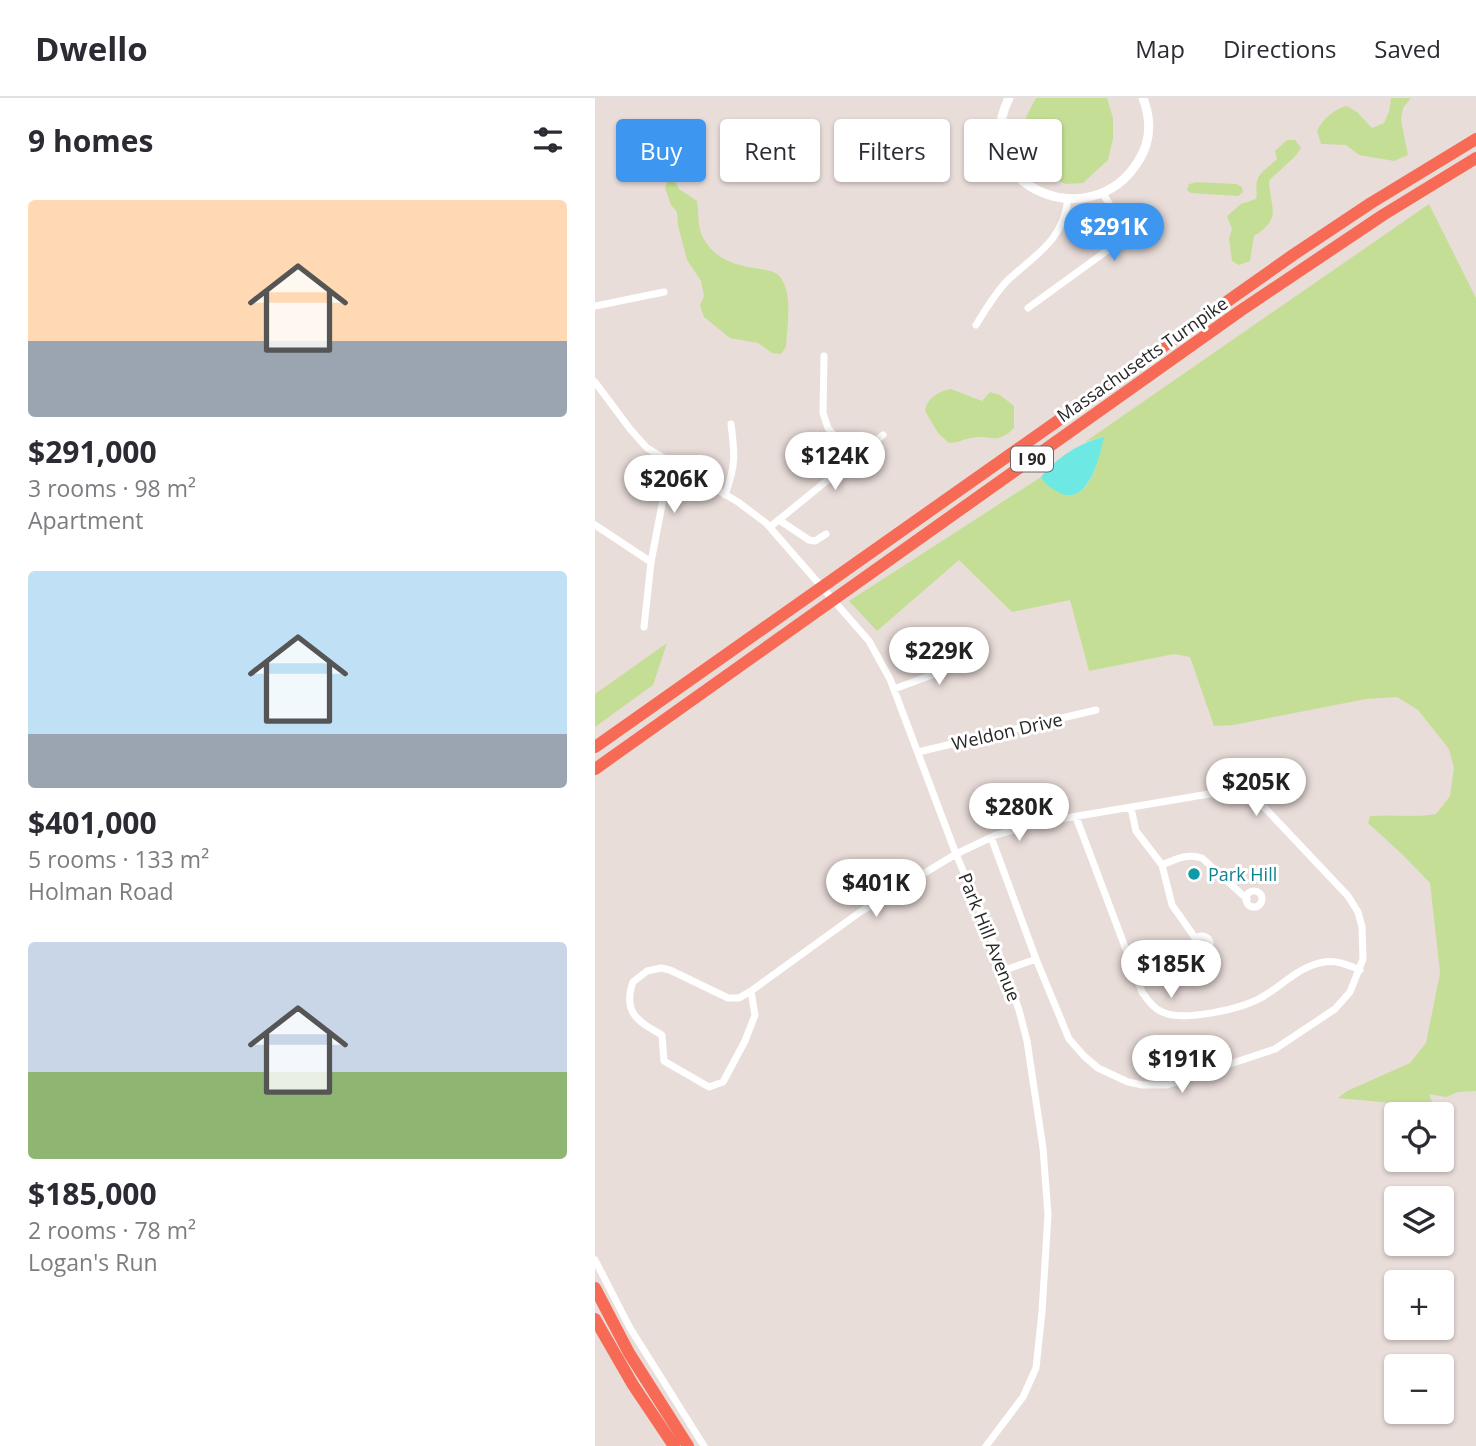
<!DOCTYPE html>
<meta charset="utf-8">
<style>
:root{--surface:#fff;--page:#f7f7f7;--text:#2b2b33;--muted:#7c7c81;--line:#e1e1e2;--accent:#3d97f1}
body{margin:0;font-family:"Open Sans",sans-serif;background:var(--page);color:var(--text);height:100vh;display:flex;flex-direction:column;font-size:26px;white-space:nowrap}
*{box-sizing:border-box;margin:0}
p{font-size:23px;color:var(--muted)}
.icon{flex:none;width:38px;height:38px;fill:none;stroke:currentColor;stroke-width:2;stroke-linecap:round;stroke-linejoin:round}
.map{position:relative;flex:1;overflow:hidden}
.sheet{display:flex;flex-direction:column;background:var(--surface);width:595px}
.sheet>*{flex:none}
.guide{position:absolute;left:21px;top:21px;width:665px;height:63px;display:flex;gap:14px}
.controls{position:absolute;left:789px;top:1004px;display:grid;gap:14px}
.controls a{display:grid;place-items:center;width:70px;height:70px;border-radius:7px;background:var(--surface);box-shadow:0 2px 5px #0004;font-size:35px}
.price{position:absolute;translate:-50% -60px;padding:0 16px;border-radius:24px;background:#fff;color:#222;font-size:23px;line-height:46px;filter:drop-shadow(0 2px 4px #0008)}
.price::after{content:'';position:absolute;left:50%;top:42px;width:21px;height:16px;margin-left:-10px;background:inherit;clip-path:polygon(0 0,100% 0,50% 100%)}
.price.current{background:var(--accent);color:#fff}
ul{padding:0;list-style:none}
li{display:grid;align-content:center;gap:14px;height:371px;padding:0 28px}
li span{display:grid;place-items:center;height:217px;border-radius:7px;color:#555}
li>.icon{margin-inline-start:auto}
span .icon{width:126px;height:126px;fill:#fffc;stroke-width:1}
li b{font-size:30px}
h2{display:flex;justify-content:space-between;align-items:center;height:84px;padding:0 28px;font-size:30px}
.tag{padding:0 24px;border-radius:7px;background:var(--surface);box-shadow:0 2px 5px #0004;font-size:24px;line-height:63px}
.tag.current{background:var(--accent);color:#fff}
header{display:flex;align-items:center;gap:42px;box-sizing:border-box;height:98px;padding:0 35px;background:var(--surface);border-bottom:2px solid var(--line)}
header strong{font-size:33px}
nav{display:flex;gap:38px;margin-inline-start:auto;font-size:24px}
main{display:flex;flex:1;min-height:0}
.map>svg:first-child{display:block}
.green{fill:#c5de96}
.water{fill:#6ee8e3}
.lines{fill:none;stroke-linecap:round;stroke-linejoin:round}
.minor{stroke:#fff;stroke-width:7}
.tertiary{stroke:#fff;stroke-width:9}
.motorway{stroke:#f76a56;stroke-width:12}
.culture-dot{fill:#0f9aa8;stroke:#fff;stroke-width:2.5}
.labels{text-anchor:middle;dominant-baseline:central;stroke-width:6;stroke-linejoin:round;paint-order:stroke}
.shield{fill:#fff;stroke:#686868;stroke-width:2}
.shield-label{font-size:16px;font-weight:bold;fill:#272727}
.street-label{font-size:18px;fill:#272727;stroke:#fff}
.culture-label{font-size:18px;fill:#0d838f;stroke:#fff;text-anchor:start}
</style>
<header>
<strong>Dwello</strong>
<nav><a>Map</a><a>Directions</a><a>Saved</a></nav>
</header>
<main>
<section class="sheet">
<h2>9 homes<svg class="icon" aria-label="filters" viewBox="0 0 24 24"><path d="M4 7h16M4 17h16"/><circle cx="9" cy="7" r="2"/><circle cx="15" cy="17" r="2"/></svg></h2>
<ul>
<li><span style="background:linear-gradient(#ffd9b3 65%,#9aa5b1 0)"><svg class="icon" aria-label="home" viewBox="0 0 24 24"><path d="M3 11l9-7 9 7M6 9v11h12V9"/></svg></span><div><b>$291,000</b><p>3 rooms · 98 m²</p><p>Apartment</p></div></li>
<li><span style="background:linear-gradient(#bfe0f5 75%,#9aa5b1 0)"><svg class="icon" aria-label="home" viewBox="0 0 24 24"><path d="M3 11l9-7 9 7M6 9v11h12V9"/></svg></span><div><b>$401,000</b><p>5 rooms · 133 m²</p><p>Holman Road</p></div></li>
<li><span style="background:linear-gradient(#c9d6e8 60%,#8fb573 0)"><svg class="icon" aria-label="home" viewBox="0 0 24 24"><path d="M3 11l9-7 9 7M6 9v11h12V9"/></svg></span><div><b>$185,000</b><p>2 rooms · 78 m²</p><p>Logan's Run</p></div></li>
</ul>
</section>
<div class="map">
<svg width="881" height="1348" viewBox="0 0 881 1348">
<rect width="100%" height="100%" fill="#e9ddd9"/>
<path class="green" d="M441,0H512L518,20V41L513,62L488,85L470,86L451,76L437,44L431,19Z
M796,0H816L808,10L806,22L813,57L799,63L764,57L751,47L726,46L722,33C727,22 740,10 752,8L762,14L777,30L789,25L794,14Z
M692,42H700L706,50C701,60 683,73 674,83C675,111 688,120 659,138L655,163L644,167L637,163L634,141L637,131L632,118L646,106L661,101C663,95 660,89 662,83C664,74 676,67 682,61L680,53Z
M76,82L81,85L84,91L102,103C104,115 102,128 108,140C130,179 176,164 186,180C198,199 192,228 191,249L186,256L177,255L163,245L135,240L109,219L105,207L109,198L106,183L92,162L83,127L82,114L76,107L70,90L72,84Z
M602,84L641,86L647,89L648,94L643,98L596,95L592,92L594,86Z
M834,106L881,200V993L863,994L851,999L834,996L839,1009L743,1000L752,993L815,965L831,945L845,875L835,785L808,757L773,725L775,718C797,716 819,720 841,716L855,698L859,670L854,651L823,612L802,599L771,601L638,627L619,628L595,559L579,556L494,573L475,502L417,514L364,462L282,533L254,503L446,379C450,387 455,389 463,393C494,410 504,362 507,339L490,344Z
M356,291L387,303L395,294L405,297L419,308V330C401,348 396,336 377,340C368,341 363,345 354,345L343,335L330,313C332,300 344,293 356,291Z
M72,545L58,587L0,629V596Z"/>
<path class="water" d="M509,339C504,361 493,410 463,394C455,389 450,387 446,379C460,361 487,343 509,339Z"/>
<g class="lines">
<path class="minor" d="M0,208L69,194
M433,210L528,141L531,132L508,96
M381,227C391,211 400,195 413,182C441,156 468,143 473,101
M229,258L228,315L233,330L258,361
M0,284L35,331L52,350L143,404L171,425L274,543L295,581L361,756L408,867L424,912L432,943L448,1050L453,1117L447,1214L441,1270L428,1299L391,1348
M130,397C141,367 140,357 136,326
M184,422L214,442L220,443L231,436
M0,427L56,464
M175,429L288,337
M49,529L56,464L75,365
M299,591L380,561
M323,654L501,612
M536,710L541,733L567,767L577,807L601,841
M481,719L547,894C552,901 557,909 565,913C586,925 648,911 669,898C689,886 705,868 729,864C742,862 753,867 765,872
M396,739L441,861L410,872
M567,767C581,761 592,755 607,760L652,801
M651 801a8 8 0 1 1 16 0a8 8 0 1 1-16 0Z
M599 846a8 8 0 1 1 16 0a8 8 0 1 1-16 0Z
M66,870L75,872L133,900H144L156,893L160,917L150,943L128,984L114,989L69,963L67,937C44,924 27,915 38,884L52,873Z
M156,893L265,814L361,756L401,737L447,724L626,694C645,694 655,698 669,709L753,798L763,814L767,829L768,861L755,894L740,911L680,951L572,987H548L533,984L503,970L489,958L474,941L441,861
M0,1162L35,1230L109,1348"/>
<path class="tertiary" d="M414,0C371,88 497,141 544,62C556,43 556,21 548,0"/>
<path class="motorway" d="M0,649L698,157L776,105L881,41
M0,671L645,213L788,117L881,60
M0,1190L34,1255L93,1348
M0,1221L38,1287L79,1348"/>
</g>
<circle class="culture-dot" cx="599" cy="776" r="7"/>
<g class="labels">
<rect class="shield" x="416" y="348.5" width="42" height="25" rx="5"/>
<g class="shield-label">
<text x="437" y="361">I 90</text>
</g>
<g class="street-label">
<text transform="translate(547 261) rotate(-35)">Massachusetts Turnpike</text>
<text transform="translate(412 633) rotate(-13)">Weldon Drive</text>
<text transform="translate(395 839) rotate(68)">Park Hill Avenue</text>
</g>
<g class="culture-label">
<text x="613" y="776">Park Hill</text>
</g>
</g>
</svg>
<div class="controls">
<a><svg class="icon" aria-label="locate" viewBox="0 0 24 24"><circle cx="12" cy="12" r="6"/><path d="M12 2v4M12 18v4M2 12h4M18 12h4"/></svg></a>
<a><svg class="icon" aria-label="layers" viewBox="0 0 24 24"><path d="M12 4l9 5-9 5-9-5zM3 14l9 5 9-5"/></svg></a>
<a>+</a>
<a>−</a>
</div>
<b class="price current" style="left:519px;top:165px">$291K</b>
<b class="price" style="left:240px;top:394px">$124K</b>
<b class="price" style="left:79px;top:417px">$206K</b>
<b class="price" style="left:344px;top:589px">$229K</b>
<b class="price" style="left:661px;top:720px">$205K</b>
<b class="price" style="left:424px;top:745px">$280K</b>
<b class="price" style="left:281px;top:821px">$401K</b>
<b class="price" style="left:576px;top:902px">$185K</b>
<b class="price" style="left:587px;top:997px">$191K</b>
<div class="guide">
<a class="tag current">Buy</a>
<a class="tag">Rent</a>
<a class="tag">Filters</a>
<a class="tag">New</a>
</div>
</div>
</main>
